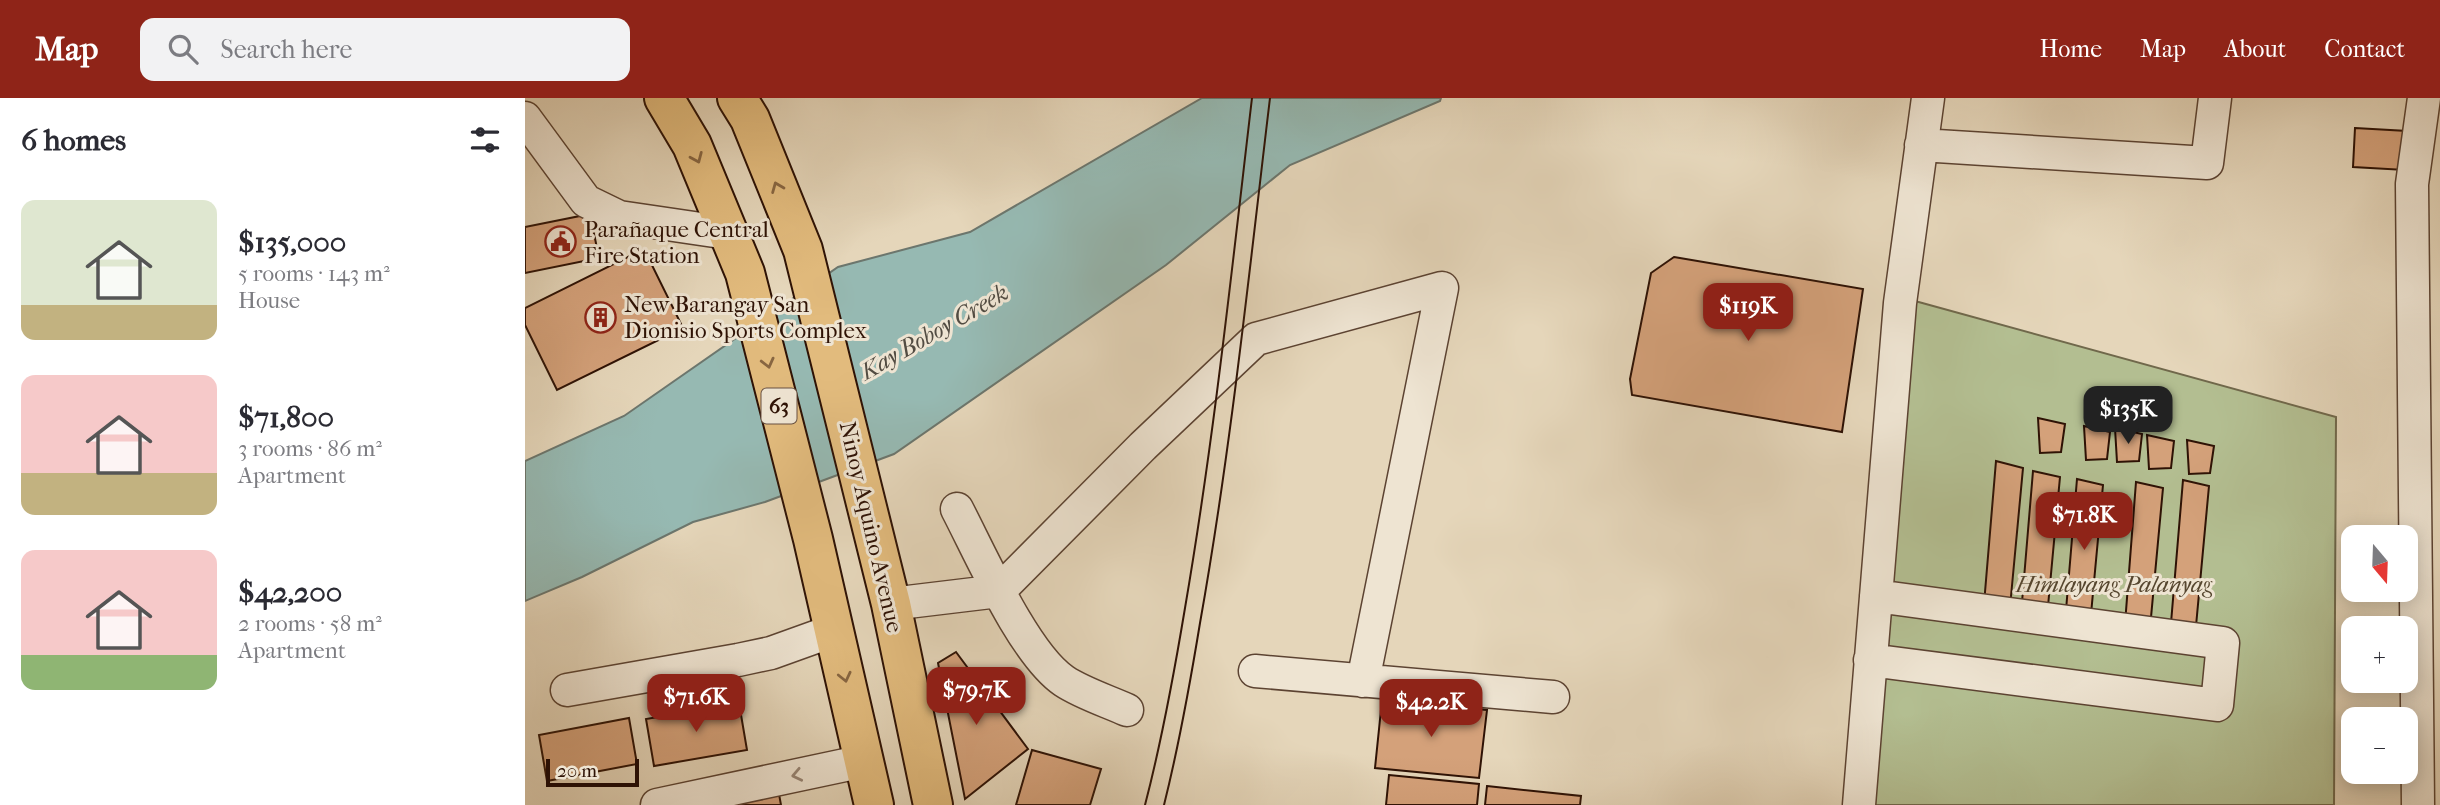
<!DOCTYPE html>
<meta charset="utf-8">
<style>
:root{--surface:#fff;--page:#f2f2f3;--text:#2b2b33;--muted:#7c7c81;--accent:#8f2418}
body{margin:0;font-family:"IM FELL French Canon",serif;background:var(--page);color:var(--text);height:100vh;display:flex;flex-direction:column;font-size:26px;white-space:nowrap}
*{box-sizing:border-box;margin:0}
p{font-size:23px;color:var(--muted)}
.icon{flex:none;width:38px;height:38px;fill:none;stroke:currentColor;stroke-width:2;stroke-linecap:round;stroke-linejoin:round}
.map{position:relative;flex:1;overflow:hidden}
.sheet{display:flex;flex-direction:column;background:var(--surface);width:525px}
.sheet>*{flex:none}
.needle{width:46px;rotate:161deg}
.tools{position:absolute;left:1816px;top:427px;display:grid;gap:14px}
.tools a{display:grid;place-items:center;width:77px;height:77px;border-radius:14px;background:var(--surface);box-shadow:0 4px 18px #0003;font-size:35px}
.scale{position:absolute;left:21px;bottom:18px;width:93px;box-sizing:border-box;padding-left:7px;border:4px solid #2e1205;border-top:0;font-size:19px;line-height:24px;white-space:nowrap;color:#2e1205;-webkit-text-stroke:5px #eee4d2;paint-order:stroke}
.price{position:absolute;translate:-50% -60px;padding:0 16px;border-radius:14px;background:var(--accent);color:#fff;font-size:23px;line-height:46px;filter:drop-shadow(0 2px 4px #0008)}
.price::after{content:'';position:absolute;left:50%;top:42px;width:21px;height:16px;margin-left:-10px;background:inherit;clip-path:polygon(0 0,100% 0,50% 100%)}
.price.selected{background:#222;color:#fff}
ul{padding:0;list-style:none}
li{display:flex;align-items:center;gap:21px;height:175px;padding:0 21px}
li span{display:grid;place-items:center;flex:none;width:196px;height:140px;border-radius:14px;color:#555}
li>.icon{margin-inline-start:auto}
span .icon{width:84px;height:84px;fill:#fffc;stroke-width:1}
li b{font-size:30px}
h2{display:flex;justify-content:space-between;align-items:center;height:84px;padding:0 21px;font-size:30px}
header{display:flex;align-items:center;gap:42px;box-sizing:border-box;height:98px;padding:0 35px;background:var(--accent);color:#fff}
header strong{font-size:33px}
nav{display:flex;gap:38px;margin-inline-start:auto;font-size:24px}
.search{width:490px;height:63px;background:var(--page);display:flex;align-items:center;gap:18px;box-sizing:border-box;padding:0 24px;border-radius:14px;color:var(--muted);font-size:26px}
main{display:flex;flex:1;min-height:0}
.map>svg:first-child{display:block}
.green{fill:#b3be91;stroke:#70684b;stroke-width:2}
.water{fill:#96b9b2;stroke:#6c766d;stroke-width:2}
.building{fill:#d4a17a;stroke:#2e1205;stroke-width:2}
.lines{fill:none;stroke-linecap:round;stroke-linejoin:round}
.minor-casing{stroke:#5c4332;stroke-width:35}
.major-casing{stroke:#2e1205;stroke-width:42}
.minor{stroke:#eee4d2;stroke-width:32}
.major{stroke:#e2bb7d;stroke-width:38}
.tram{stroke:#2e1205;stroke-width:2}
.oneway{stroke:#886641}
.oneway2{stroke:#988676}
.labels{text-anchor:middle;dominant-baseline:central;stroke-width:6;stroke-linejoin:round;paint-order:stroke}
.shield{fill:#eee4d2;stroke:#685142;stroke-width:2}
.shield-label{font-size:21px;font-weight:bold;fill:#2e1205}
.poi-label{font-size:23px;fill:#2e1205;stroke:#eee4d2;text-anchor:start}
.street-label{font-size:23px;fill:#2e1205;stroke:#eee4d2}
.park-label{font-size:23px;font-style:italic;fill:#56462f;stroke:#eee4d2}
.water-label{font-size:24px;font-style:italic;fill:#524c42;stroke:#eee4d2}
</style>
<header>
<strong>Map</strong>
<div class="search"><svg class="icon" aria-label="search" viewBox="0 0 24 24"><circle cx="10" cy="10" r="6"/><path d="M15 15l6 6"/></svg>Search here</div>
<nav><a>Home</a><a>Map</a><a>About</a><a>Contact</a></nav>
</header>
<main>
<section class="sheet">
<h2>6 homes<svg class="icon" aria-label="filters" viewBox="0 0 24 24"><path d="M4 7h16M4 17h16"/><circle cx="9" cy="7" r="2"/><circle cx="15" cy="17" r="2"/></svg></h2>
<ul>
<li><span style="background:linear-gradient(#dfe7d0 75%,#c2b280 0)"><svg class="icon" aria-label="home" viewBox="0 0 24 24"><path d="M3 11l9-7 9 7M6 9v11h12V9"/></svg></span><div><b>$135,000</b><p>5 rooms · 143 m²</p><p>House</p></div></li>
<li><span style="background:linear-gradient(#f6c9c9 70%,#c2b280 0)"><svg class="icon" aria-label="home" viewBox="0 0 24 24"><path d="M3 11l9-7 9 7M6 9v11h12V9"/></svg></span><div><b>$71,800</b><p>3 rooms · 86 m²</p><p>Apartment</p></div></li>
<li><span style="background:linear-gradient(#f6c9c9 75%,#8fb573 0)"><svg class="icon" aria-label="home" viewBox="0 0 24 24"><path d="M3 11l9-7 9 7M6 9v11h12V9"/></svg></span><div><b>$42,200</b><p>2 rooms · 58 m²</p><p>Apartment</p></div></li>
</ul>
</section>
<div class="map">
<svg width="1915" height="707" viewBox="0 0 1915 707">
<rect width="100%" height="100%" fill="#e5d6ba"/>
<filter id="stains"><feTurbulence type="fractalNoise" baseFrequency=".00286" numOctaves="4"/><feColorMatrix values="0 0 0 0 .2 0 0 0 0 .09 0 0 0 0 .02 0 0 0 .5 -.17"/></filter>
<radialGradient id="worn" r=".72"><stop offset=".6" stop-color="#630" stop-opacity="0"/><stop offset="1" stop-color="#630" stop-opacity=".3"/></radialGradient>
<path class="green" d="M1390,203L1811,319L1809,707H1349Z"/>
<path class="water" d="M677,0H916L915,3L765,67L641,167L369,356L240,404L168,424L57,479L0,503V363L99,318L313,169L445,134Z"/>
<path class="building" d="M1830,30L1882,33L1880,72L1828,69Z
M65,116L74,160L0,175V129Z
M119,151L158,230L32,292L0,227V210Z
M1149,159L1338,191L1317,334L1107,297L1105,281L1126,175Z
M1513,320L1540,326L1536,354L1515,355Z
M1559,328L1585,334L1582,361L1561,362Z
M1590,330L1617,336L1614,363L1592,364Z
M1622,337L1649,343L1646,370L1624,371Z
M1662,342L1689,348L1685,375L1664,376Z
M1471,363L1498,370L1485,509L1459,506Z
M1508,373L1535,379L1522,519L1496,516Z
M1552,381L1578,387L1565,527L1540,524Z
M1658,382L1684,388L1671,528L1646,525Z
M1611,384L1638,390L1625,530L1600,526Z
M431,554L503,651L440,701L413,565Z
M857,602L962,612L954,680L850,670Z
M214,605L222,652L129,668L121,621Z
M104,620L112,666L22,683L14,637Z
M507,652L576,671L565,707H491Z
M864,677L954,686L952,707H861Z
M962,688L1056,698L1055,707H960Z
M254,696L256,707H205Z"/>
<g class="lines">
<defs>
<path id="minor" d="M0,20L61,103L94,119L203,135
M1396,47L1682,65L1690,0
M432,411C455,455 499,556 539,583C557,595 582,603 602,612
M366,506L474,493L618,348L731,241L917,190L838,583
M1345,562L1692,607L1698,545L1351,498
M730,573L1028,599
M42,592L213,562L246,555L310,532
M132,707L339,663
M1334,707L1375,205L1403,0
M1893,707L1887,86L1899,0"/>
<path id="major" d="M139,0L167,47L220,175L288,441L349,707
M212,0L225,21L278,152L366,506L408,707"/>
</defs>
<use href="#minor" class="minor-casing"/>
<use href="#major" class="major-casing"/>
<use href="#minor" class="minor"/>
<use href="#major" class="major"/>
<path class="tram" d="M620,707C637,642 649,576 660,510C689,341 707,170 727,0
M639,707C654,647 665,586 675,525C706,351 724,175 745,0"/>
</g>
<defs><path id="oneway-chevron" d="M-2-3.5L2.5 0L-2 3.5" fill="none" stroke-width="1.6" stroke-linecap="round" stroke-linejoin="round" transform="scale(1.75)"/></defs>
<g class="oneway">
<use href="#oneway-chevron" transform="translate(172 60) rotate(67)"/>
<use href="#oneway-chevron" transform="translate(252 89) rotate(-112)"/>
<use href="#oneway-chevron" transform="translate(243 265) rotate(76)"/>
<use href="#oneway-chevron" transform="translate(320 579) rotate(77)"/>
</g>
<use class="oneway2" href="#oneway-chevron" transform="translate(272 677) rotate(168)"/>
<defs>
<symbol id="civic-ring" viewBox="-11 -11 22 22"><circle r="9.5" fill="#eee4d2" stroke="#8f2418" stroke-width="1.5"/><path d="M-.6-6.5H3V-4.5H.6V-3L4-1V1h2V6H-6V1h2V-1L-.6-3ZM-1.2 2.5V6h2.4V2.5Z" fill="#8f2418"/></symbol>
<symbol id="building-ring" viewBox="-11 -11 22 22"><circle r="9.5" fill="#eee4d2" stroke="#8f2418" stroke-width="1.5"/><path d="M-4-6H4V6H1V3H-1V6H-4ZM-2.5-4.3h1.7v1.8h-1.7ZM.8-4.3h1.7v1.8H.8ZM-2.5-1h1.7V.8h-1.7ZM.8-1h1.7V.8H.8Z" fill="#8f2418"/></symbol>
</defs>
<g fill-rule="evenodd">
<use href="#civic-ring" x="18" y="126" width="35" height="35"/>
<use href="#building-ring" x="58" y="202" width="35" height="35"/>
</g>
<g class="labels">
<rect class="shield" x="236.5" y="290.5" width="35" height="35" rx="5"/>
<g class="shield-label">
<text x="254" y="308">63</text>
</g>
<g class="poi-label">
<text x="59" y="131">Parañaque Central<tspan x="59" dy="26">Fire Station</tspan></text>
<text x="99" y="206">New Barangay San<tspan x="99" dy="26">Dionisio Sports Complex</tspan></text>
</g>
<g class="street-label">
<text transform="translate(346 429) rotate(77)">Ninoy Aquino Avenue</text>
</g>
<g class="park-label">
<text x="1589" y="486">Himlayang Palanyag</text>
</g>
<g class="water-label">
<text transform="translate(409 234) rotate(-30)">Kay Boboy Creek</text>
</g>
</g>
<rect width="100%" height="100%" filter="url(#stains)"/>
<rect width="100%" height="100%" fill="url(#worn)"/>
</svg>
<div class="tools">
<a><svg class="needle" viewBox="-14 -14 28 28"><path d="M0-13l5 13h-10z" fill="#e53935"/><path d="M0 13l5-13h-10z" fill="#7c7c81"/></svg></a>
<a>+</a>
<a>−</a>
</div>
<div class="scale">20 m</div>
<b class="price" style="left:1223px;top:245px">$119K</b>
<b class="price selected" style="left:1603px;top:348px">$135K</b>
<b class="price" style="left:1559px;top:454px">$71.8K</b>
<b class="price" style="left:451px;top:629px">$79.7K</b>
<b class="price" style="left:171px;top:636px">$71.6K</b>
<b class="price" style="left:906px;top:641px">$42.2K</b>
</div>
</main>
